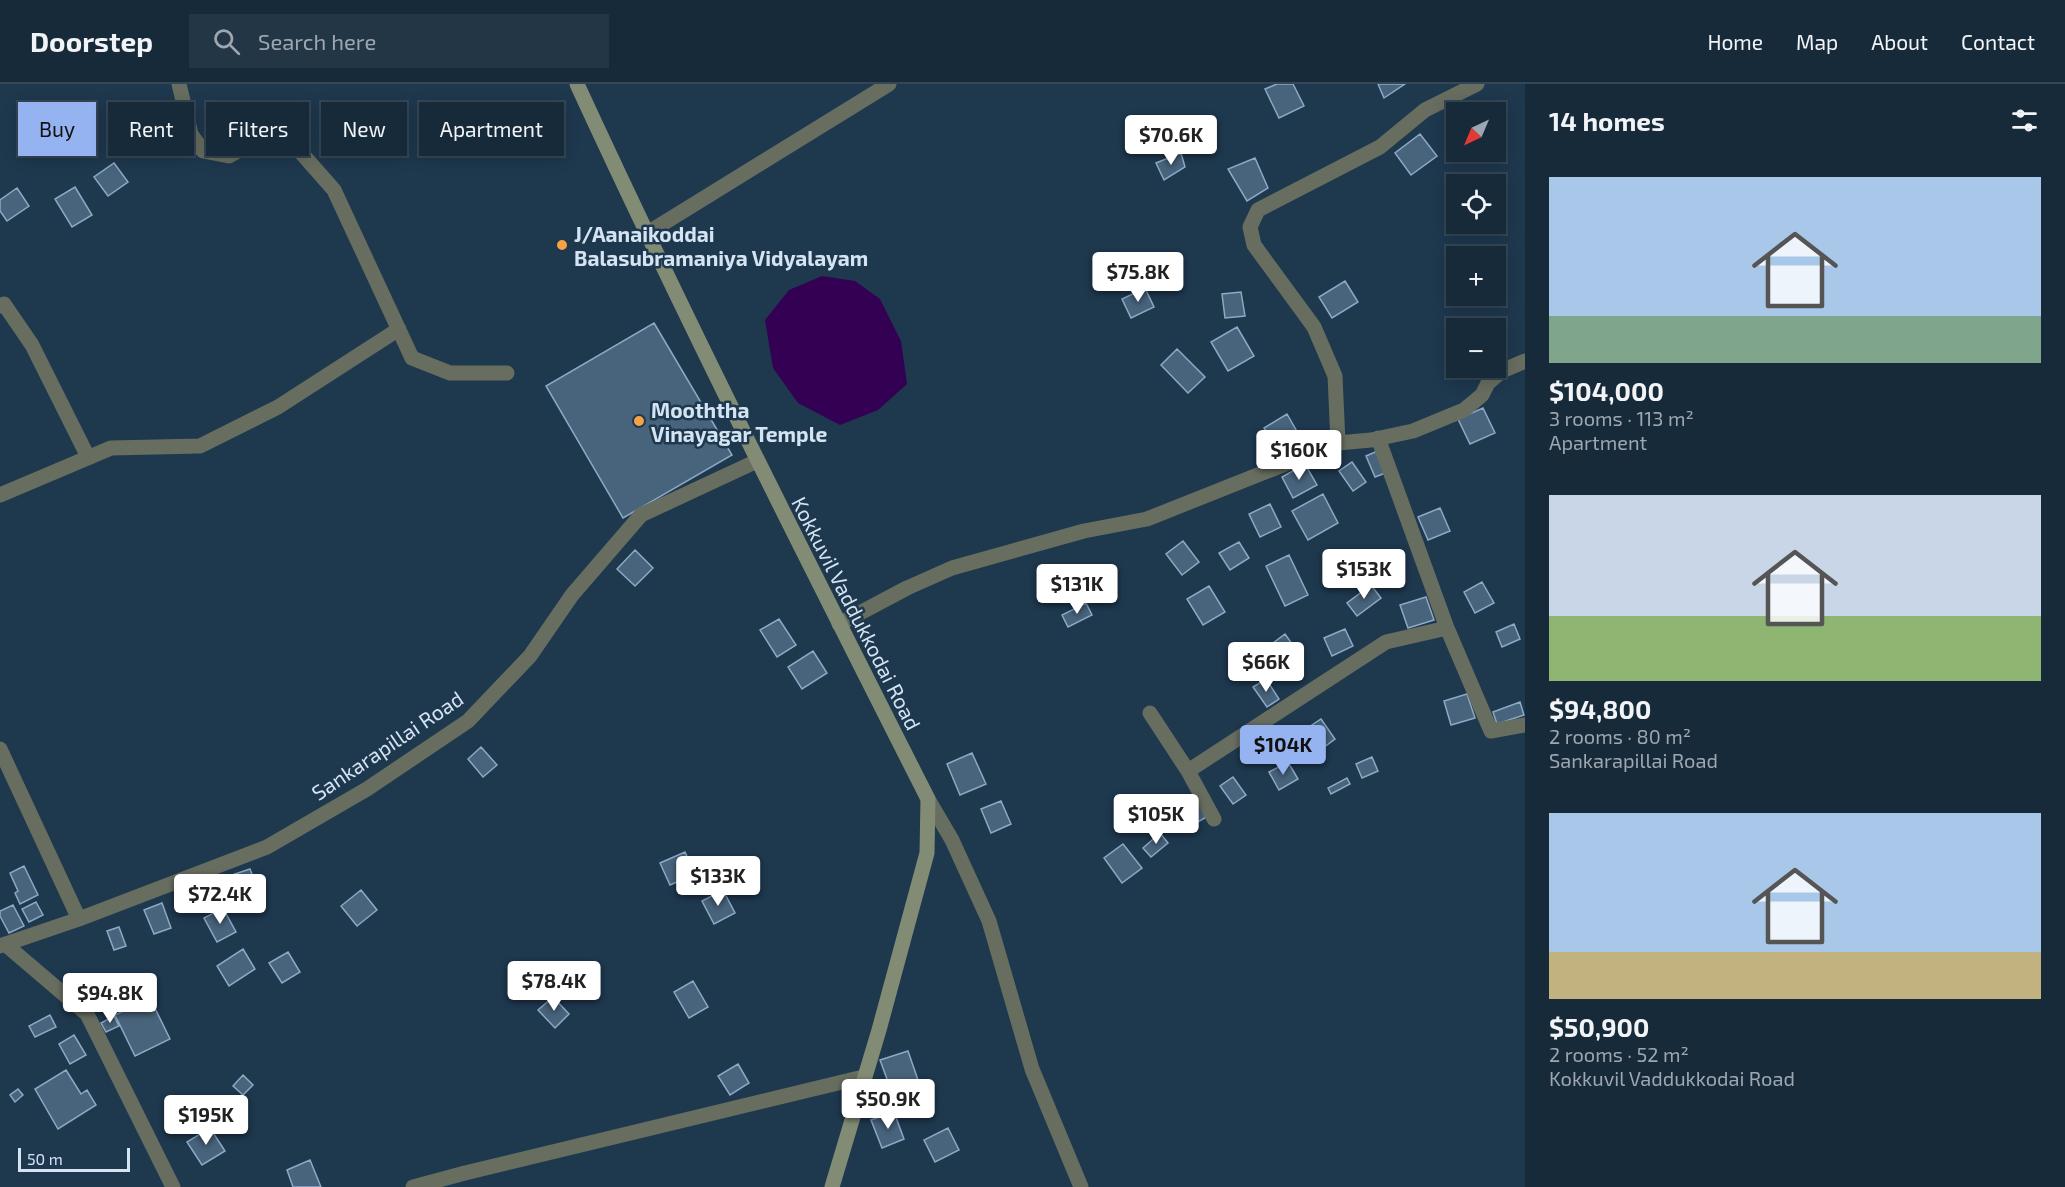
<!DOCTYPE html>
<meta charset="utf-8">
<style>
:root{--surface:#162a3a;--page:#233645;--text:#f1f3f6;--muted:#9ea7af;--line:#354654;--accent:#95b2f1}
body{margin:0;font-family:"Exo 2",sans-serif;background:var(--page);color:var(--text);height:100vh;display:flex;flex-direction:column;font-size:22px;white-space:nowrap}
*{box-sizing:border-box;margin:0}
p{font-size:20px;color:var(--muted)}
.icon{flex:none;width:33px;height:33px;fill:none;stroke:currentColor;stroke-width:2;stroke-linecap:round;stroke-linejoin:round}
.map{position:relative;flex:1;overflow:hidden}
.sheet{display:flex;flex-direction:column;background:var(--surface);width:540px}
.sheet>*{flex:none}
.hud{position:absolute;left:18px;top:18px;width:570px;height:54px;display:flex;gap:12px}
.needle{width:39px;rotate:224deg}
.tools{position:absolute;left:1446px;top:18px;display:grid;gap:12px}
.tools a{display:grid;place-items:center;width:60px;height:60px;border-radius:0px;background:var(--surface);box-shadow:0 3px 15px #0003,0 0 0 2px var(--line);font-size:30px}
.scale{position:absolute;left:18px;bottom:15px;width:112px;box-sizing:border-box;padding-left:6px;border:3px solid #d5e4f3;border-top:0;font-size:16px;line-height:21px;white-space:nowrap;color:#d5e4f3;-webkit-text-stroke:4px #1e384e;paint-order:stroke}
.price{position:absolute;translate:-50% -51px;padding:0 14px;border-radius:6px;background:#fff;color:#222;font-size:20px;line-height:39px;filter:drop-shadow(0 2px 3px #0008)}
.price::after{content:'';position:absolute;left:50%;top:36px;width:18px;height:14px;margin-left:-9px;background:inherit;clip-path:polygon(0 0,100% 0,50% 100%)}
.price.active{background:var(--accent);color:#111}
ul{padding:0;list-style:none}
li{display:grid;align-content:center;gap:12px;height:318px;padding:0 24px}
li span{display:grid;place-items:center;height:186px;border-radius:0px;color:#555}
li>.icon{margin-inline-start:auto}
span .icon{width:108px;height:108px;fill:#fffc;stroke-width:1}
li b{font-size:26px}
h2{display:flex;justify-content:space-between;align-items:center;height:72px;padding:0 24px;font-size:26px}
.chip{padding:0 21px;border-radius:0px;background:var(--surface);box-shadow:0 3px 15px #0003,0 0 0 2px var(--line);font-size:21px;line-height:54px}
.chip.active{background:var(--accent);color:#111}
header{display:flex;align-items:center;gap:36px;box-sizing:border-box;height:84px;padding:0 30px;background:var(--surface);border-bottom:2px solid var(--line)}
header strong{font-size:28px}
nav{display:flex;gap:33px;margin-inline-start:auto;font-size:21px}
.search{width:420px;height:54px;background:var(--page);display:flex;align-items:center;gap:15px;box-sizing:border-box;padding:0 21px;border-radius:0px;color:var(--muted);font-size:22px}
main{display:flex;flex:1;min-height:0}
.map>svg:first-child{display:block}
.water{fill:#340054}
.building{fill:#48637c;stroke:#8ca9c5;stroke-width:1.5}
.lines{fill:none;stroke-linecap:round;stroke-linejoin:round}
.street{stroke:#676d5f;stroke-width:15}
.secondary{stroke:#828c75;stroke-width:15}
.poi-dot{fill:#f5a345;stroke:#1e384e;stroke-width:2}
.labels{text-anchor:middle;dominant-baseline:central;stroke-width:5;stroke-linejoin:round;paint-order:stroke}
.poi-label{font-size:21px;font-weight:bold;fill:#d5e4f3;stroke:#1e384e;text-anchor:start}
.street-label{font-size:21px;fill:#d5e4f3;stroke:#1e384e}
</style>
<header>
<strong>Doorstep</strong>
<div class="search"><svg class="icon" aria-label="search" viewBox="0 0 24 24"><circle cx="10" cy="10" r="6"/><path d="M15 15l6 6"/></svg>Search here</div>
<nav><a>Home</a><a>Map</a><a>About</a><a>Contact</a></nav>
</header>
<main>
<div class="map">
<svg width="1525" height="1103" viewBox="0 0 1525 1103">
<rect width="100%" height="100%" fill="#1e384e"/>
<path class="water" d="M822,192L855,197L880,215L901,257L907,300L878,326L840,341L798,319L773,284L765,236L789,206Z"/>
<path class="building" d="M1277,0H1293L1304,22L1279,34L1265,5Z
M1378,0H1405L1384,14Z
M1420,50L1437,72L1411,91L1395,69Z
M1181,69L1185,83L1164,96L1156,79Z
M1255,74L1268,104L1247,117L1228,85Z
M114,79L128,98L108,112L94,93Z
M75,103L92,131L72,143L55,115Z
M17,104L29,122L7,137L0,127V116Z
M1345,197L1358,218L1332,234L1319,213Z
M1145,204L1154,223L1131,234L1122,215Z
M1241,208L1245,232L1225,234L1222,210Z
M654,239L732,371L623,434L546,302Z
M1237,243L1254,272L1228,287L1211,258Z
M1177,265L1205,293L1188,309L1161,281Z
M1483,324L1495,349L1470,360L1458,335Z
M1287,330L1299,351L1276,364L1264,344Z
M1380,366L1388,388L1375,393L1366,372Z
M1352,378L1366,398L1353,407L1339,387Z
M1305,380L1317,401L1293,414L1282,393Z
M1323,410L1338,439L1308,456L1292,427Z
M1270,420L1281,443L1260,453L1249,430Z
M1440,424L1450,447L1428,456L1418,433Z
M1183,457L1199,478L1182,491L1166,470Z
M1239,458L1249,474L1230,486L1219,469Z
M635,466L653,484L635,502L617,485Z
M1289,471L1308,511L1285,522L1266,482Z
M1482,498L1494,519L1475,529L1464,508Z
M1371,501L1381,514L1357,532L1347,519Z
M1209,502L1225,528L1203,541L1187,515Z
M1426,513L1434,536L1408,544L1400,521Z
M1086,519L1092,531L1068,543L1062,531Z
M779,535L796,561L777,573L760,546Z
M1514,540L1520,555L1502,563L1496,548Z
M1345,545L1353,562L1332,572L1324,554Z
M1285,550L1297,567L1280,578L1269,562Z
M813,567L827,589L802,605L788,583Z
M1266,595L1279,615L1267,623L1253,603Z
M1467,610L1475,634L1451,641L1444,617Z
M1520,618L1524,631L1497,640L1493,628Z
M1321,635L1335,655L1315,670L1300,649Z
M481,663L497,681L483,693L468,675Z
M972,669L986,700L960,711L947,680Z
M1372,673L1378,687L1362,694L1356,680Z
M1288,678L1298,695L1279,706L1269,688Z
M1233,693L1246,711L1233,720L1220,702Z
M1347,694L1350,700L1331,710L1328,704Z
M1195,711L1208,732L1193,741L1180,720Z
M1001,717L1011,740L991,749L981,725Z
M1160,749L1168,759L1151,773L1143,764Z
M1123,760L1142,784L1122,799L1104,774Z
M685,768L695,790L670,801L660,779Z
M24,782L38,811L20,820L15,809L18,807L10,789Z
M250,785L260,812L243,818L232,791Z
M361,806L377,826L357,842L341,822Z
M723,806L735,829L714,840L702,817Z
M36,818L43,831L29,838L22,825Z
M162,819L171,844L154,850L144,826Z
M13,821L24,842L9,849L0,832V827Z
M223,824L236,848L217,858L204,834Z
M119,843L126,862L114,866L107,847Z
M243,865L255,885L229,902L217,882Z
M288,868L300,888L282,899L269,879Z
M693,897L708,923L689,934L674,908Z
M553,913L569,930L555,944L538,926Z
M150,914L170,955L135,972L115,931Z
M50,931L56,943L35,953L29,942Z
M114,932L119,942L106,948L101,939Z
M74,951L86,971L70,980L59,960Z
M908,967L918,996L891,1006L880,976Z
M738,980L749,999L730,1011L718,992Z
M66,986L81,1010L87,1006L96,1021L58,1045L35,1005Z
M243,991L253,1001L243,1011L233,1002Z
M18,1005L23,1011L15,1018L10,1011Z
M894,1028L904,1055L882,1064L871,1036Z
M210,1044L225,1067L202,1081L187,1058Z
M948,1044L959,1066L935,1078L924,1056Z
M310,1076L321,1103H293L287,1086Z"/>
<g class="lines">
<path class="street" d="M179,0L191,50L203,67L229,72L259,55H279L297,64L334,106L412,274L450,289H507
M646,150L889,0
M0,222L4,220L32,261L88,373
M1378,354L1447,544L1491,647L1525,641
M1338,359L1335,292L1314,243L1254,161L1250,143L1258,126L1380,63L1425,26L1477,0
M0,411L111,364L200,362L278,323L399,245
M839,540L907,504L952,484L1084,447L1147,435L1338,359L1371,356L1413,347L1464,326L1482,311L1488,299L1502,287L1525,277
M1150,629L1188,687L1214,735
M0,665L79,835
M1188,687L1386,558L1447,544
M928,715L952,756L989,837L1032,985L1081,1103
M5,860L87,930L173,1103
M0,862L79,835L267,763L367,705L468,637L530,572L572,511L641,431L757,377
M413,1103L465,1089L863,993"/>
<path class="secondary" d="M577,0C688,241 808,478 928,715L927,769L879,946L832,1103"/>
</g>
<g class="poi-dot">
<circle cx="562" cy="161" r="6"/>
<circle cx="639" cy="337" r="6"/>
</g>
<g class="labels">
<g class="poi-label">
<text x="574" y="149">J/Aanaikoddai<tspan x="574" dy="24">Balasubramaniya Vidyalayam</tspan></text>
<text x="651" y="325">Mooththa<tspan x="651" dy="24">Vinayagar Temple</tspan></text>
</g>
<g class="street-label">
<text transform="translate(857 529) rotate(63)">Kokkuvil Vaddukkodai Road</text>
<text transform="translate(387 661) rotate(-34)">Sankarapillai Road</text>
</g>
</g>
</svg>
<div class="tools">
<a><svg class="needle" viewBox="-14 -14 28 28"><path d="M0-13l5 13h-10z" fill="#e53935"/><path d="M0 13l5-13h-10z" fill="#9ea7af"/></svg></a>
<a><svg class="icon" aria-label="locate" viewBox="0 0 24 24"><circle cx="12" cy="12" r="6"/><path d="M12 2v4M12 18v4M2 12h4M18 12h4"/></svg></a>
<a>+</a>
<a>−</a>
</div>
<div class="scale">50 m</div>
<b class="price" style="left:1171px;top:82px">$70.6K</b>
<b class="price" style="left:1138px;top:219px">$75.8K</b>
<b class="price" style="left:1299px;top:397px">$160K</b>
<b class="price" style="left:1364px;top:516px">$153K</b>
<b class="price" style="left:1077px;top:531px">$131K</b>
<b class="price" style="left:1266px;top:609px">$66K</b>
<b class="price active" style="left:1283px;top:692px">$104K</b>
<b class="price" style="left:1156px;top:761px">$105K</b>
<b class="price" style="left:718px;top:823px">$133K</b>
<b class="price" style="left:220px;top:841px">$72.4K</b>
<b class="price" style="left:554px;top:928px">$78.4K</b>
<b class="price" style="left:110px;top:940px">$94.8K</b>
<b class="price" style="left:888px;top:1046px">$50.9K</b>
<b class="price" style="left:206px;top:1062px">$195K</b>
<div class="hud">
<a class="chip active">Buy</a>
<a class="chip">Rent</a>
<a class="chip">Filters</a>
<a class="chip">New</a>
<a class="chip">Apartment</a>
</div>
</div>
<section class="sheet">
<h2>14 homes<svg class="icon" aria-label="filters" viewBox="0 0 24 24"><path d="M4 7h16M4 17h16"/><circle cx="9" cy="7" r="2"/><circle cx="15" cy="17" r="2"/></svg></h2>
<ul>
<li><span style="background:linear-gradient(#a9c7e8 75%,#7fa58c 0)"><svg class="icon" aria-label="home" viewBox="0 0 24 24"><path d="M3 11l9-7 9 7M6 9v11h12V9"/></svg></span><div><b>$104,000</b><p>3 rooms · 113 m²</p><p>Apartment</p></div></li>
<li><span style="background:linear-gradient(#c9d6e8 65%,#8fb573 0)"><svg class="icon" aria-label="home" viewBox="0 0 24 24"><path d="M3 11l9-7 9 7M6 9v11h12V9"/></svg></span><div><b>$94,800</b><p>2 rooms · 80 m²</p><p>Sankarapillai Road</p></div></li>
<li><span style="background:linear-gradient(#a9c7e8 75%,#c2b280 0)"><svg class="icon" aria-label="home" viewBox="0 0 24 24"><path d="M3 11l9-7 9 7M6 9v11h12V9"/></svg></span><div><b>$50,900</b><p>2 rooms · 52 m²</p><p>Kokkuvil Vaddukkodai Road</p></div></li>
</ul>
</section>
</main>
